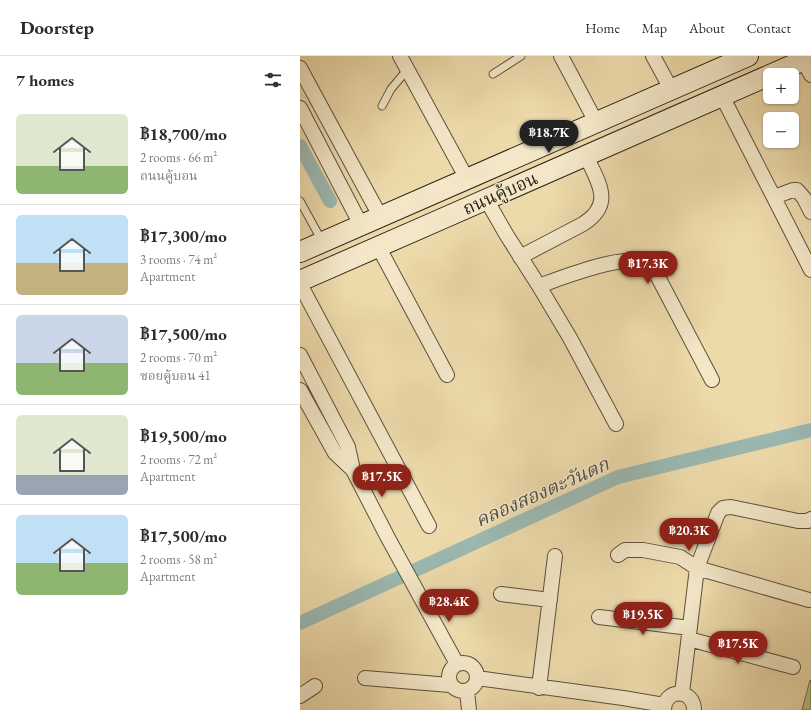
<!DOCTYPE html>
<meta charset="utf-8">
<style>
:root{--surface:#fff;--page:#f2f2f3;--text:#2b2b33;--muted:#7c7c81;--line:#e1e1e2;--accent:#8f2418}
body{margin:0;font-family:"EB Garamond","Noto Serif Thai",serif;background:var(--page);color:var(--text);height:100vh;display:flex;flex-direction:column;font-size:15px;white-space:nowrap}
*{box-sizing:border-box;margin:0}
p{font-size:13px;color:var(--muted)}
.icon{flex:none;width:22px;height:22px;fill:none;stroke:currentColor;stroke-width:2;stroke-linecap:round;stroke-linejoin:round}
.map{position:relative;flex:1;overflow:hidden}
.details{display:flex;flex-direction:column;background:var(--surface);width:300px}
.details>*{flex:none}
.fabs{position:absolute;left:463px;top:12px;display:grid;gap:8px}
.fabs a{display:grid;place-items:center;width:36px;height:36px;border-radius:6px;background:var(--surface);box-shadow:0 1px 3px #0004;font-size:20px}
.price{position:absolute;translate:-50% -34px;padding:0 9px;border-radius:14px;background:var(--accent);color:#fff;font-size:13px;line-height:26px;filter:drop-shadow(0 1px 2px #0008)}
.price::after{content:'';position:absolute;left:50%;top:24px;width:12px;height:9px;margin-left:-6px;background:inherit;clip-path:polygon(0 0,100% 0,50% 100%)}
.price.current{background:#222;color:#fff}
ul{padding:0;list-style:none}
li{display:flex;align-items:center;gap:12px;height:100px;padding:0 16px}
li+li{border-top:1px solid var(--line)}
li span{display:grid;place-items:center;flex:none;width:112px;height:80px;border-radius:6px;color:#555}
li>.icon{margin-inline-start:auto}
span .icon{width:48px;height:48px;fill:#fffc;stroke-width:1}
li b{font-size:17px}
h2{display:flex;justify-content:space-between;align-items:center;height:48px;padding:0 16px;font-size:17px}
header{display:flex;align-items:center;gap:24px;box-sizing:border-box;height:56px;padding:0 20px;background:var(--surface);border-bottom:1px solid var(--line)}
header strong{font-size:19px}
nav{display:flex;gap:22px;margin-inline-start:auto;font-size:14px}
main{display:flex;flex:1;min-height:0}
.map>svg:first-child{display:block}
.green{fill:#b7c089;stroke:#727250}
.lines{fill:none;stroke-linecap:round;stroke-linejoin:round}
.canal{stroke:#9bb9b2;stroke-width:14}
.service-casing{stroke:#5c513d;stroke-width:9}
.minor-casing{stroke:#5c513d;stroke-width:16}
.secondary-casing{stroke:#2c2318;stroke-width:22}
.service{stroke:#f3e7c8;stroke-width:7}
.minor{stroke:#f3e7c8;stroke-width:14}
.secondary{stroke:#f3e7c8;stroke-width:20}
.labels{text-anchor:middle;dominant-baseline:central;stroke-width:3;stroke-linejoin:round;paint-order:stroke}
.street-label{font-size:18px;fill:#2c2318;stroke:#f3e7c8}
.water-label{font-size:19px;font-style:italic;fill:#4d5046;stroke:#f3e7c8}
</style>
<header>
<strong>Doorstep</strong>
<nav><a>Home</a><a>Map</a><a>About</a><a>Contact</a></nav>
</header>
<main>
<section class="details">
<h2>7 homes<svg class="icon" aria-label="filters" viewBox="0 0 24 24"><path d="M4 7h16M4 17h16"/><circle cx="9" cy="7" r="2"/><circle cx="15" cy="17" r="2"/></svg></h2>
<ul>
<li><span style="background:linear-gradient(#dfe7d0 65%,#8fb573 0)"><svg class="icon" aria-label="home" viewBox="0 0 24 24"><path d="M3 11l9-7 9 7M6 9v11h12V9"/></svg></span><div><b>฿18,700/mo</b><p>2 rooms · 66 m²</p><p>ถนนคู้บอน</p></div></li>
<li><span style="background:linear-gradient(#bfe0f5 60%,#c2b280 0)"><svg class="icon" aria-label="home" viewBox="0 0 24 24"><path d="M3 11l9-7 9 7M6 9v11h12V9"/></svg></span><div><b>฿17,300/mo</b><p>3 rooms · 74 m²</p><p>Apartment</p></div></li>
<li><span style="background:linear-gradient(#c9d6e8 60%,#8fb573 0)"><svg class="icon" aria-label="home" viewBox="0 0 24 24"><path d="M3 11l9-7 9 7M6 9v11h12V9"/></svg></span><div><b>฿17,500/mo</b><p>2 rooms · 70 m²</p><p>ซอยคู้บอน 41</p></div></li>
<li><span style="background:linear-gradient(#dfe7d0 75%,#9aa5b1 0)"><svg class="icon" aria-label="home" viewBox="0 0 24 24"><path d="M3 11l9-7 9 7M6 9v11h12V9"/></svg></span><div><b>฿19,500/mo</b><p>2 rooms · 72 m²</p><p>Apartment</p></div></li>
<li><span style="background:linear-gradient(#bfe0f5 60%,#8fb573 0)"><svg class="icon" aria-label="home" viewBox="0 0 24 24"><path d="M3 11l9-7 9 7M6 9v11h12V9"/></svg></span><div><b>฿17,500/mo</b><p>2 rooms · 58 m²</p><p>Apartment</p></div></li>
</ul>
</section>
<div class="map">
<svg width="511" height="654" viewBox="0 0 511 654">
<rect width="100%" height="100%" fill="#eddaab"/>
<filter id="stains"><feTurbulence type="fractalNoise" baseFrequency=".005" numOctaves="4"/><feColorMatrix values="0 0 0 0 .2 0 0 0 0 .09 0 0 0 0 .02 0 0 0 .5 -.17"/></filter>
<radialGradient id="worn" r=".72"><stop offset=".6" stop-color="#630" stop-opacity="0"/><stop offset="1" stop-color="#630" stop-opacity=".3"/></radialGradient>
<path class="green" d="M510,624L511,625V654H502Z"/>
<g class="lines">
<path class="canal" d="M0,90L30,145
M0,567L318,421L511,374"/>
<defs>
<path id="service" d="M193,18L221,0
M82,50L91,33L107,14
M0,145L22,185"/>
<path id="minor" d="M100,0L167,123
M261,0L296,66
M353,0L371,33
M503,4L511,19
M0,12L80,160
M422,40L511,214
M0,52L61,169
M474,141L493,134H497L504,142L511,156
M186,143L206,178L239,230L270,282L316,368
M78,190L147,319
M220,201L283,168C315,148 298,126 286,100
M0,228L129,470
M239,230C261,222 322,198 343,206C350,209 354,215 358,221L412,324
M0,299L48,391L53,414L88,482L157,608
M0,334L35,397L53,414
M318,499L325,494H343L380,501L397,512L382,637
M201,538L250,544
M509,544L397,512L418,457L423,452L431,451L498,465H508L511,463
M299,561L390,572
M389,583L493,611
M149 621a14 14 0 1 1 28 0a14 14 0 1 1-28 0Z
M65,622L150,629
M177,622L323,642L364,649
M239,632L255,500
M167,635L169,654
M0,640L15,630
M364,654C364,632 394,632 394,654"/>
<path id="secondary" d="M0,196L448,0
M0,225L137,165L511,1"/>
</defs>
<use href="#service" class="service-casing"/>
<use href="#minor" class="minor-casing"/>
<use href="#secondary" class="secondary-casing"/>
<use href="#service" class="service"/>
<use href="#minor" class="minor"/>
<use href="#secondary" class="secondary"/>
</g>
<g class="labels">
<g class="street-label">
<text transform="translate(200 137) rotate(-24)">ถนนคู้บอน</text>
</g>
<g class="water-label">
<text transform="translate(242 436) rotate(-24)">คลองสองตะวันตก</text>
</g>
</g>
<rect width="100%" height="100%" filter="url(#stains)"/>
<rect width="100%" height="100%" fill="url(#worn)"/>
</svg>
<div class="fabs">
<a>+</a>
<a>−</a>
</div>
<b class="price current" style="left:249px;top:98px">฿18.7K</b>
<b class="price" style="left:348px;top:229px">฿17.3K</b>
<b class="price" style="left:82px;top:442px">฿17.5K</b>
<b class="price" style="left:389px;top:496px">฿20.3K</b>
<b class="price" style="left:149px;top:567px">฿28.4K</b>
<b class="price" style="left:343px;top:580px">฿19.5K</b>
<b class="price" style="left:438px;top:609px">฿17.5K</b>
</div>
</main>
